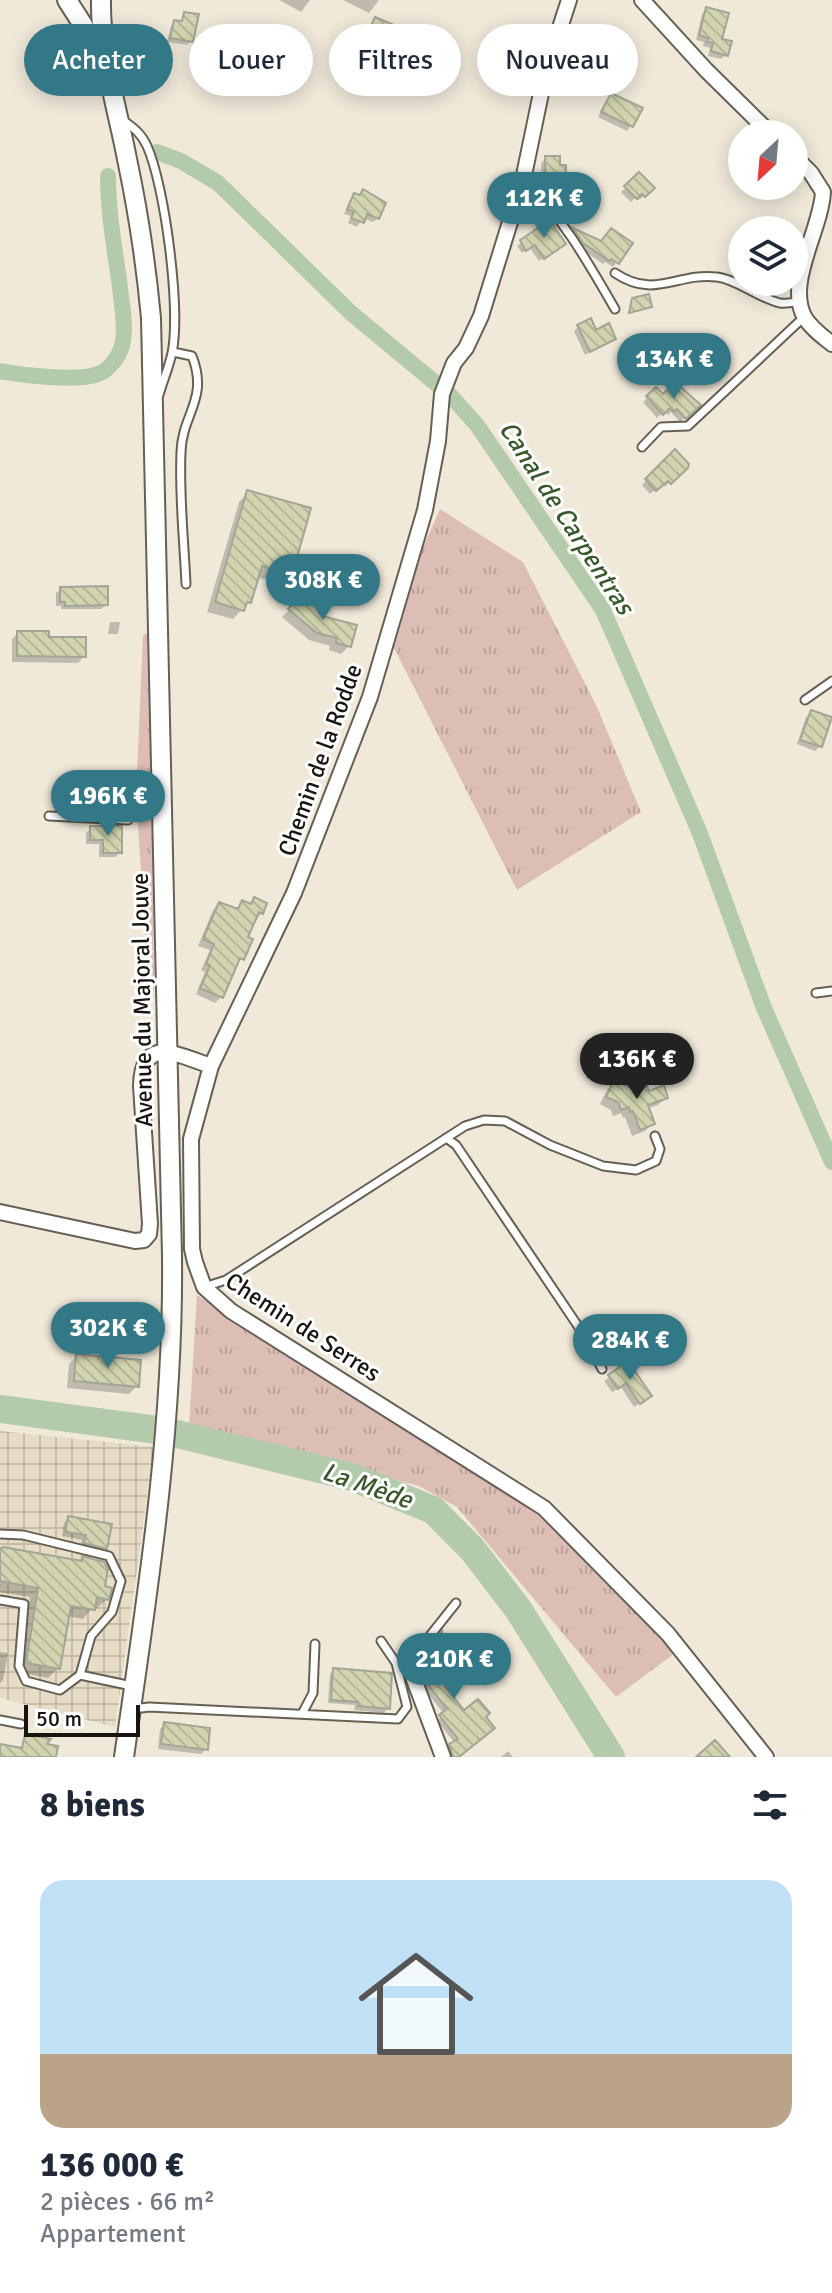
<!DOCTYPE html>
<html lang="fr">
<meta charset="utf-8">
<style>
:root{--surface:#fff;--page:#f6f6f7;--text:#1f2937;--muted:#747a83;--line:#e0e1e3;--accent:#337887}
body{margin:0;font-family:Signika,sans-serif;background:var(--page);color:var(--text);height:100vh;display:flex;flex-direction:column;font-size:30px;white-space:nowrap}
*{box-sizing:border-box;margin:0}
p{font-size:26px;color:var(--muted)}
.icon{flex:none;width:44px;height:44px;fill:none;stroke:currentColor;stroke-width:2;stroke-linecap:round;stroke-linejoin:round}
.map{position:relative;height:1757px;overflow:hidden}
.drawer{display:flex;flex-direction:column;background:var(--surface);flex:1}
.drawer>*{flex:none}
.top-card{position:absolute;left:24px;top:24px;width:784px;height:72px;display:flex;gap:16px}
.needle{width:52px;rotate:206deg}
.controls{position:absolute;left:728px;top:120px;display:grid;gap:16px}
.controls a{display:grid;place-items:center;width:80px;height:80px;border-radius:50%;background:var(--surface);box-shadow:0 4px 20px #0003;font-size:40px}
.scale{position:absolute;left:24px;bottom:20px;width:116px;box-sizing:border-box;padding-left:8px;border:4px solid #181510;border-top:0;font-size:22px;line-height:28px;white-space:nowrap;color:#181510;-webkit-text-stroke:6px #fff;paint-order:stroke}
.price{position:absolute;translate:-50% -68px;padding:0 18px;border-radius:28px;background:var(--accent);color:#fff;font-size:26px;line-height:52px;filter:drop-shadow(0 2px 4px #0008)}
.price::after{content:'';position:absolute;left:50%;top:48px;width:24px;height:18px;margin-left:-12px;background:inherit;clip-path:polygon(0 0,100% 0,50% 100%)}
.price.current{background:#222;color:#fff}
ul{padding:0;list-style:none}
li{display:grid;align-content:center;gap:16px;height:424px;padding:0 40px}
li+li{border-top:2px solid var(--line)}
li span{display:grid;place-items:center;height:248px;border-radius:24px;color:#555}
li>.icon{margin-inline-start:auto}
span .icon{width:144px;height:144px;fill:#fffc;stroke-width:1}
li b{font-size:34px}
h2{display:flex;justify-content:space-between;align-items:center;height:96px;padding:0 40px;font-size:34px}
.tag{padding:0 28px;border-radius:36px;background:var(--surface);box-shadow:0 4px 20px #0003;font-size:28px;line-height:72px}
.tag.current{background:var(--accent);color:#fff}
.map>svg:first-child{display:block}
.industrial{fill:url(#industrial-grid)}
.grass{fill:url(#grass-tufts)}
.shadow{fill:#0003}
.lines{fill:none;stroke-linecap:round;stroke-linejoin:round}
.canal{stroke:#b4cbab;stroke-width:16}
.river{stroke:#b4cbab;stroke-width:28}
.building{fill:url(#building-back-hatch);stroke:#a3a596;stroke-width:2}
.service-casing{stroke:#666053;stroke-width:11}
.minor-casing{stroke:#666053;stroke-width:18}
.secondary-casing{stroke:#666053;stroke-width:22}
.service{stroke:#fff;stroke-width:7}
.minor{stroke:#fff;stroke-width:14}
.secondary{stroke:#fff;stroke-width:18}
.labels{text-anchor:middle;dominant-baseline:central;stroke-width:6;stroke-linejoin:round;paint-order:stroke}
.street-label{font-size:24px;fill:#181510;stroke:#fff}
.water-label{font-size:26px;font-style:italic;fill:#38582a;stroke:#fff}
</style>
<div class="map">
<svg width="832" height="1757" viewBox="0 0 832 1757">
<defs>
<pattern id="industrial-grid" width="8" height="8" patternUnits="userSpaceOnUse" patternTransform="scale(2)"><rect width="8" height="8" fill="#e7ddc7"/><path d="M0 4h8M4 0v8" fill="none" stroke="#c5bdaa"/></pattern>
<pattern id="grass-tufts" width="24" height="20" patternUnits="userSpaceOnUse" patternTransform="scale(2)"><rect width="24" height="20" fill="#dcbeb7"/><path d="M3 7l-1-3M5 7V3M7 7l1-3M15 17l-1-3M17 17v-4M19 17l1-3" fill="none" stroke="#bca29c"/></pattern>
<pattern id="building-back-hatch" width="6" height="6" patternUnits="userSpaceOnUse" patternTransform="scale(2)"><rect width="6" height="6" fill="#d1d4ae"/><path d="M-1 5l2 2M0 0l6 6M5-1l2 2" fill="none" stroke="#b3b595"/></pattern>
</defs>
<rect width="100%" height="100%" fill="#f0e9da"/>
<path class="industrial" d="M0,1431L154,1447L115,1727L0,1698Z"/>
<path class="grass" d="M440,509L523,562L597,707L641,812L517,890L394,648L423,547Z
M148,633L152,767L154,999L145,930L136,796L143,635Z
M197,1295L514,1494L545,1517L675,1653L616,1697L457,1507L419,1486L189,1426Z"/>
<path class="shadow" d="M279,0H310L301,12Z
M343,0H379L369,13Z
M707,9L726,55L721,59L708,56L710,48L703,46L704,42L696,40L702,14Z
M185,14L191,41L187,45L167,42L171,26L175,22L180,23Z
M375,20L387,36L382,41L366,35Z
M238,35L248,70L244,75L221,62Z
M611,95L631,126L627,131L598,117Z
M546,158L558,167L569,188L565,192L542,193L541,163Z
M639,175L652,188L639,200L636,197L631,202L621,192Z
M363,191L378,218L373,222L363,218L357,227L348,223L351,216L344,214L350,200Z
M573,230L601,243L630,244L613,267L605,262L603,264L579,247L570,233Z
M522,242L559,248L539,261L530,248L522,253L517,246Z
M578,327L595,332L614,339L585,355L574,331Z
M656,390L662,397L698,405L680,422L671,412L668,415L664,411L657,418L643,402Z
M675,452L686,464L665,487L662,484L650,494L642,485Z
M248,493L290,574L280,583L256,577L249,602L233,619L207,612L239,502Z
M61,589L106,605L101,609H61V606H56V593Z
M303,596L318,617L349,646L341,654L329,650L330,646L309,640L282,617Z
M110,622H120L118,634H108Z
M18,633L47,639L84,656L78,663L12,662V639Z
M811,712L820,746L815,751L797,744L806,717Z
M91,828L120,853L115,857H99V844H86V833Z
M254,899L261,913L246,938L242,958L236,964L221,997L215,1003L196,994L205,972L201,970L210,950L198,946L213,910L219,904L236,911L243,902L249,905Z
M614,1082L636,1093L666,1097L658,1105L647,1109L653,1123L645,1131L632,1136L625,1117L623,1118L621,1113L613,1116L611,1110L600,1104L607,1090Z
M77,1356L137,1386L129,1394L67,1388L69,1364Z
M627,1364L645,1400L634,1407L621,1387L612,1392L604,1381Z
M69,1518L106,1548L101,1553L81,1548L82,1540L62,1536L64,1523Z
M0,1551L79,1563L83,1558L107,1599L97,1608L93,1607L83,1619L67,1616L58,1668L48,1678L17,1672L30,1597L0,1592Z
M441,1635L443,1688L464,1713L483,1717L457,1757H447L446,1750L455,1743L437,1721L444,1714L422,1686L416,1671L421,1666V1660Z
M0,1652L8,1653L3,1680L0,1683Z
M334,1670L388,1708L384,1713L354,1710L355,1705L328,1703L330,1674Z
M165,1724L206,1749L201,1754L158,1749L160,1729Z
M508,1751L513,1757H501Z"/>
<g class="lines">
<path class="canal" d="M157,152L181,161L218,183L351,313L451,396L477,425L603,610L699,831L764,1008L832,1162
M0,371C22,375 77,382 98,374C110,370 121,354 123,341C126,322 121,299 119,280C114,245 108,211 108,176"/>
<path class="river" d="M0,1409L165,1431L352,1477L433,1510L472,1549L518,1609L611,1757"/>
</g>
<path class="building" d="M706,7L729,13L722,39L732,41L728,56L711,51L713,43L707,42L708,38L699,35Z
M184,12L199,14L193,42L170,38L174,20L182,21Z
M375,17L394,25L388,38L369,30Z
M238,33L251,40L247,48L258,56L249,72L224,57Z
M611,93L643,108L633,127L601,112Z
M545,156H560V165H566V175H571V189H546Z
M639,172L655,188L645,197L642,194L637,199L624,186Z
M363,189L386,203L379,219L367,214L364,223L351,218L354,212L347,209L354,193L360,195Z
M550,220L566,244L544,259L535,245L526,251L520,240Z
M573,228L601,241L611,228L633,243L619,264L611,259L609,261L583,243Z
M649,294L652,307L629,313L632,298Z
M591,318L596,330L609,323L616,339L590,352L577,325Z
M675,382L701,405L686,419L677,409L674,412L670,408L663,415L646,396L656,387L663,394Z
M675,449L689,464L688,468L671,484L668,481L656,491L645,479Z
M247,490L311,508L292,575L262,566L251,603L247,602L244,611L215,602Z
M108,586V605L65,606V602H60V587Z
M303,593L324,613L322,616L357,625L351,647L336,643L337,638L317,633L288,609Z
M17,631H49V637H86V657L17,656Z
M811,710L832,717L822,747L800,740Z
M90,826H122V853H103V840H90Z
M254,897L267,903L263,914L259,912L248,937L253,939L244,960L240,958L223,998L200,988L210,966L206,964L214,944L203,939L219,902L238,909L242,900L251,904Z
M614,1080L636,1090L647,1086L649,1091L664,1085L668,1098L648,1105L655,1124L640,1130L633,1111L630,1112L629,1107L621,1110L618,1102L606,1097Z
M76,1354L141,1360L139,1387L74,1381Z
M628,1361L652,1396L640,1404L626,1383L618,1389L608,1375Z
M68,1516L112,1524L107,1549L84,1543L86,1535L65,1532Z
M3,1547L82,1561V1556L104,1562L108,1569L105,1586L112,1588L109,1600L97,1597L95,1610L71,1606L60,1669L26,1663L38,1588L0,1581V1549Z
M442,1631L444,1654L460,1675L445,1687L464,1710L478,1699L490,1713L486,1717L495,1728L459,1757H453L449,1744L458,1739L439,1715L447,1709L426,1682L419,1665L424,1662L425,1664L424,1654L432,1647V1644Z
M333,1668L392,1673L390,1709L358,1706V1702L331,1700Z
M164,1722L210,1728L208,1750L161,1744Z
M25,1734L51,1739L47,1744L58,1746L56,1757H0V1744L22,1748Z
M715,1740L730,1757H696Z"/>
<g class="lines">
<defs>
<path id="service" d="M121,119C133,127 141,133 147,146C165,186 181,310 172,353C169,367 163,381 159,395
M524,180C562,216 589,264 615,309
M615,273C655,300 677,272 717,277C739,280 758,298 780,303C785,304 793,302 799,302
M173,352L192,356C209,399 182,414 181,452C179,496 184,540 186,584
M642,447L661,427L688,426L804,317
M805,700L832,681
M49,816L128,820
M816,993L832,991
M446,1138L456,1145L586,1338L602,1369
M204,1287L226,1280L465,1126L484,1120L505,1121L550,1145L603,1166L636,1170L656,1161L660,1149L655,1136
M0,1534L23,1535L109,1556L121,1581L112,1612L91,1636L80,1675
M0,1600L24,1604L19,1666L26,1681L60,1690L80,1675L132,1686
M409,1666L421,1647L456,1603
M133,1709L149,1707L398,1719L407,1707L396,1663L381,1641
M303,1712L313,1693L315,1644
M0,1720L21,1724"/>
<path id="minor" d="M569,0L545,74L523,180L481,316L466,348L454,363L442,394L438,441L425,510L370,697L294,893L211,1066L191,1139L192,1249L195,1262L204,1287L231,1311L544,1508L668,1634L766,1757
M642,0L706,70L771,134
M794,156L811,173L823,192C821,230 785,284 805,318C812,329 822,336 832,344
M0,1212L135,1241L144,1240L149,1234L150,1224L141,1086C142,1034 178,1055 211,1066
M409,1666L443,1757"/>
<path id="secondary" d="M67,0L83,25L101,69
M101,0C100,53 117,107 127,159C138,211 146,264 151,318L172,1256C174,1424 148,1591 124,1757"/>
</defs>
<use href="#service" class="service-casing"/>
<use href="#minor" class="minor-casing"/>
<use href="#secondary" class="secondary-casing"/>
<use href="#service" class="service"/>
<use href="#minor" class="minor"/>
<use href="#secondary" class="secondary"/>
</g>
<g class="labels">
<g class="street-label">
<text transform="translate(320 760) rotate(-70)">Chemin de la Rodde</text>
<text transform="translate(142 1000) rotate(-91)">Avenue du Majoral Jouve</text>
<text transform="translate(303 1327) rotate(33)">Chemin de Serres</text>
</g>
<g class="water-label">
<text transform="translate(566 518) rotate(57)">Canal de Carpentras</text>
<text transform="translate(367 1486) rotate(19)">La Mède</text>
</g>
</g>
</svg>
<div class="controls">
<a><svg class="needle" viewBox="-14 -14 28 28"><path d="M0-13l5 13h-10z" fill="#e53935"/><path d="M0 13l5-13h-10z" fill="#747a83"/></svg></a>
<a><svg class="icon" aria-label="layers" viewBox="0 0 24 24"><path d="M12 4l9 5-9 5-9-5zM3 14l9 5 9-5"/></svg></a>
</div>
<div class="scale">50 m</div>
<b class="price" style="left:544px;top:240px">112K €</b>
<b class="price" style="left:674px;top:401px">134K €</b>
<b class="price" style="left:323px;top:622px">308K €</b>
<b class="price" style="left:108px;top:838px">196K €</b>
<b class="price current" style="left:637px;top:1101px">136K €</b>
<b class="price" style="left:108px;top:1370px">302K €</b>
<b class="price" style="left:630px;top:1382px">284K €</b>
<b class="price" style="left:454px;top:1701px">210K €</b>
<div class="top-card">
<a class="tag current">Acheter</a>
<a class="tag">Louer</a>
<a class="tag">Filtres</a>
<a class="tag">Nouveau</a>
</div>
</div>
<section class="drawer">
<h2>8 biens<svg class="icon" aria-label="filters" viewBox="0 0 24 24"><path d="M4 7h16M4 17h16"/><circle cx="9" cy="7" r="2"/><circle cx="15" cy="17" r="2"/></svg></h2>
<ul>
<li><span style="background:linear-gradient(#bfe0f5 70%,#b9a48a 0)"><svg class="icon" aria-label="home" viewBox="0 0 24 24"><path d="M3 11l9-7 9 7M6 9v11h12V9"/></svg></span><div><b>136 000 €</b><p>2 pièces · 66 m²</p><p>Appartement</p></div></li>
</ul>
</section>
